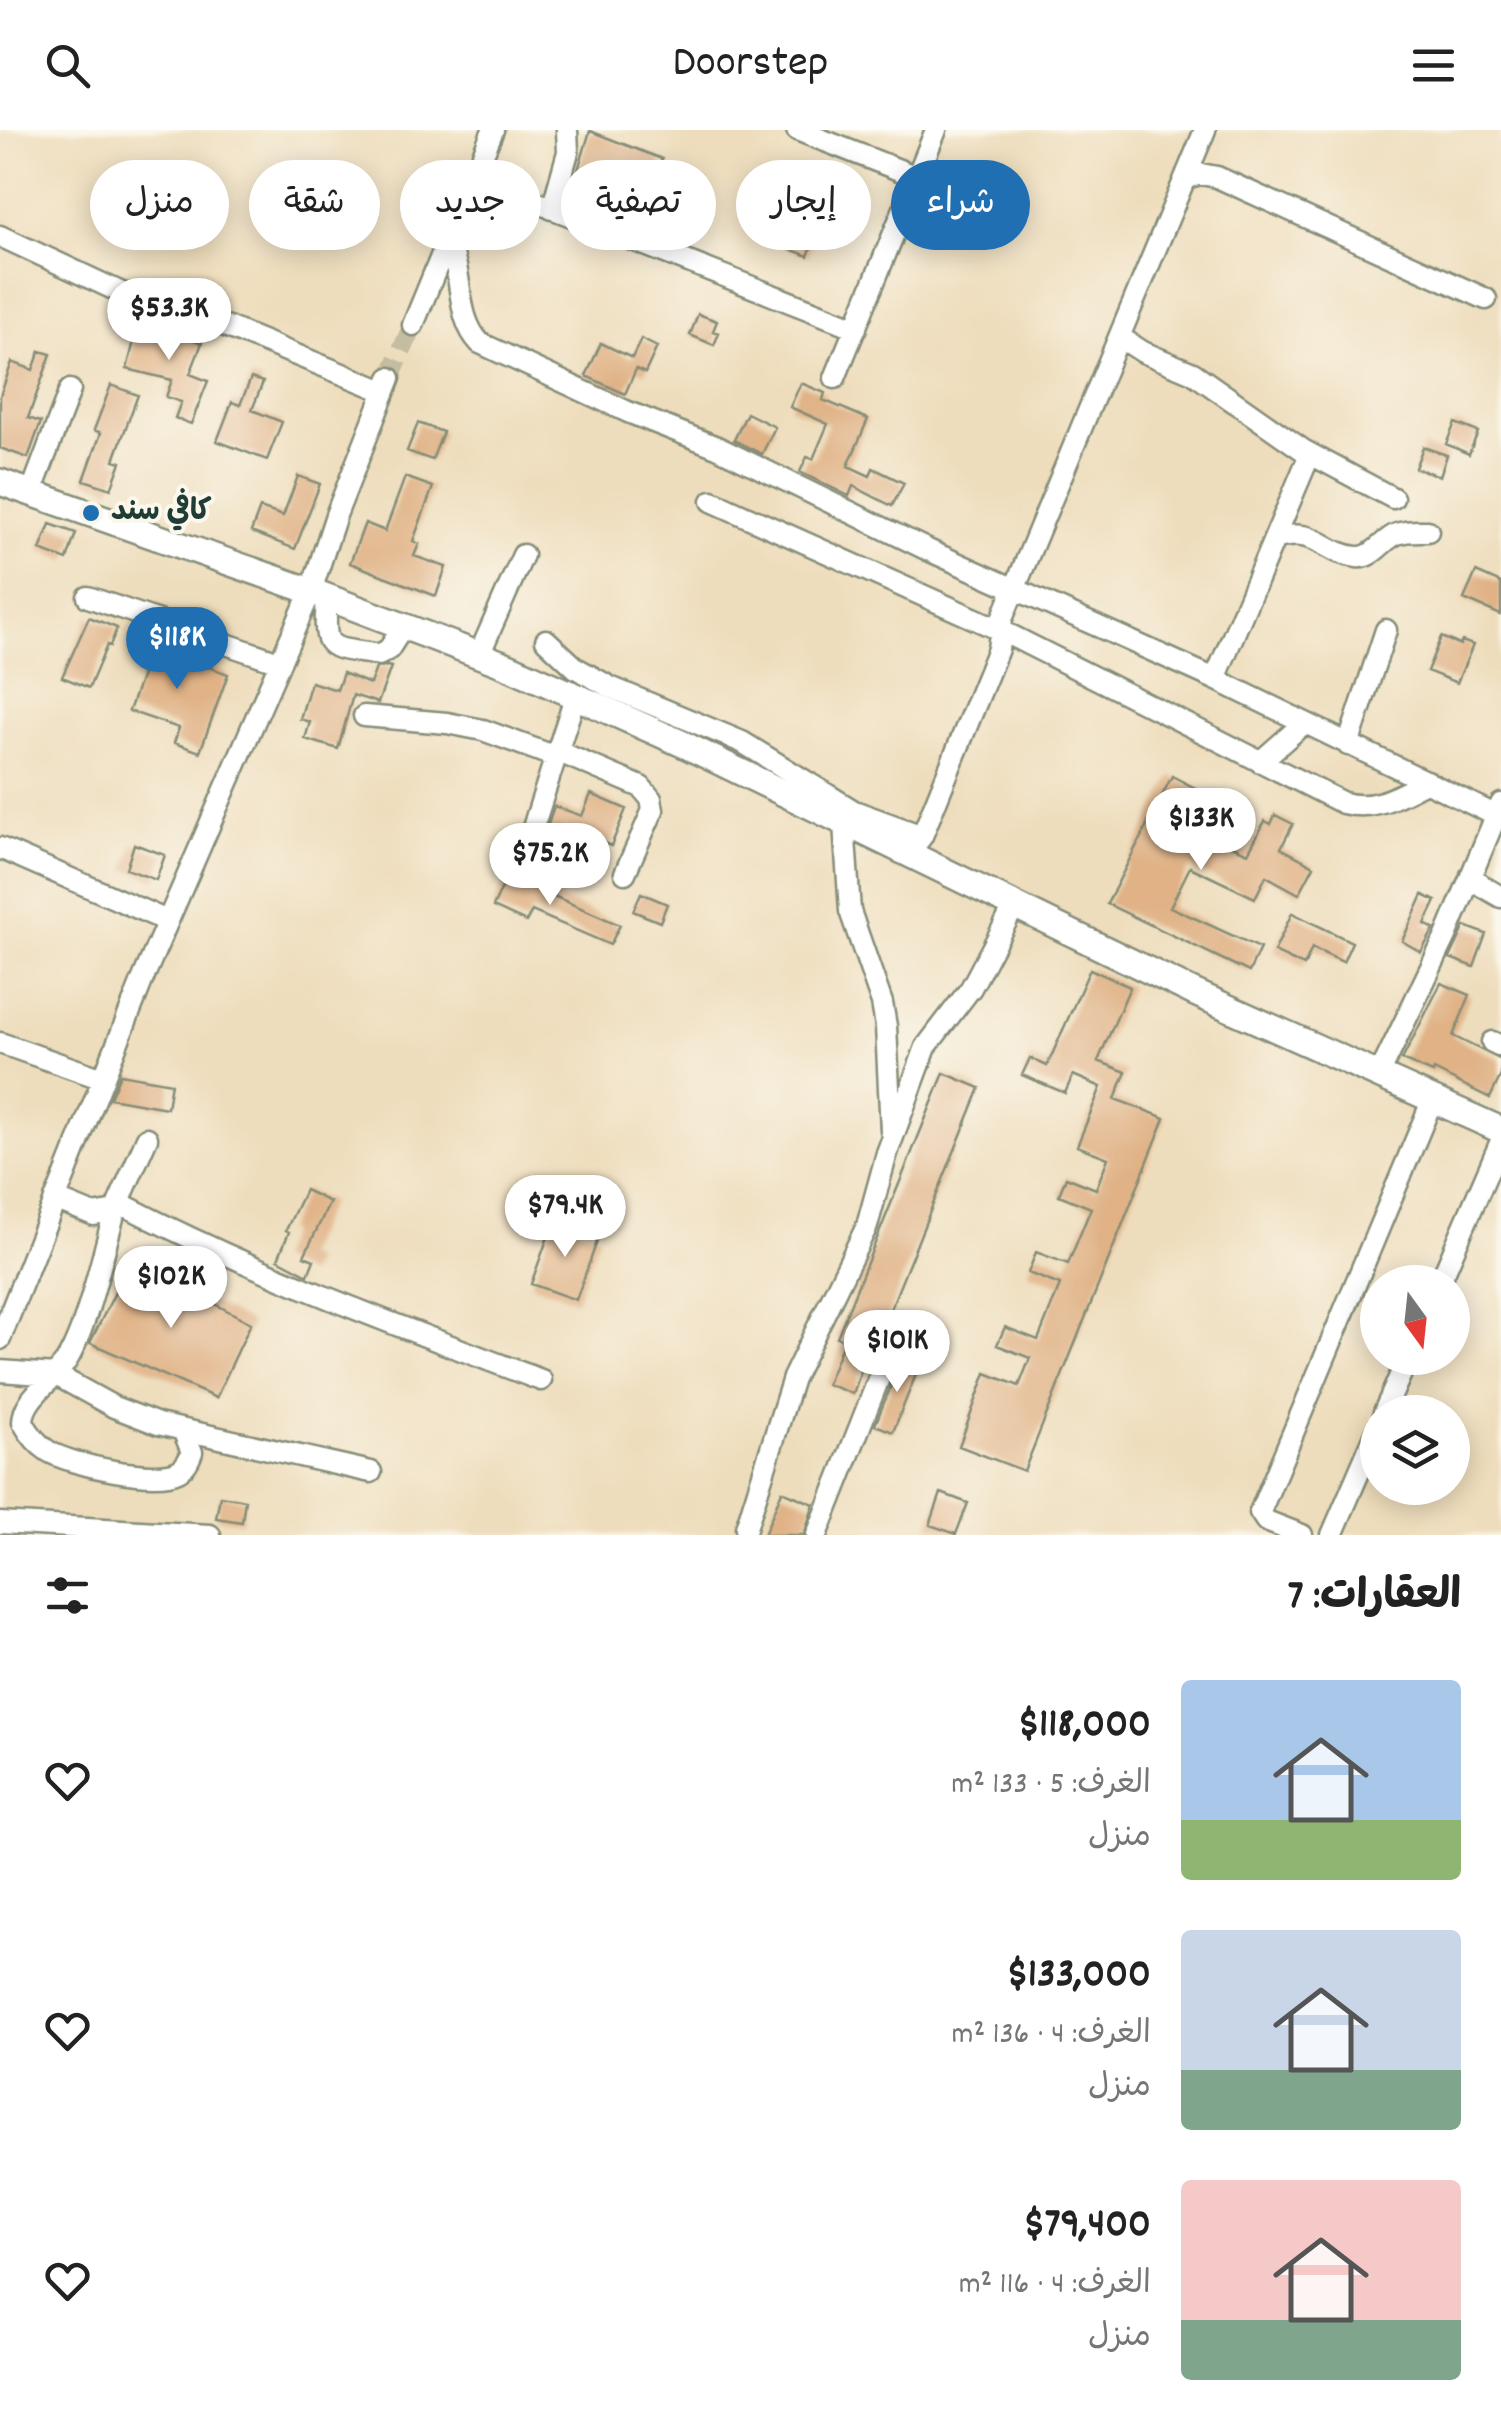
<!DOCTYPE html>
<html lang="ar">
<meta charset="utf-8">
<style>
:root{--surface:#fff;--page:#f2f2f2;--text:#222;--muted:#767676;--accent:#1f6fb2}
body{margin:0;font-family:Dekko,"Playpen Sans Arabic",sans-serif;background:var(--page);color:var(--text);direction:rtl;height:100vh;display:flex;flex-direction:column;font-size:38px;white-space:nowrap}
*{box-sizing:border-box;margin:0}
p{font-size:32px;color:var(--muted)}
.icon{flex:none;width:55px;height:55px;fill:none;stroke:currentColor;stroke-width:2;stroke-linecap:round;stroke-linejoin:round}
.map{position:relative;height:1405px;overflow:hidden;direction:ltr}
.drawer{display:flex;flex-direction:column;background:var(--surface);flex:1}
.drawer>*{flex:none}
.top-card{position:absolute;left:30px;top:30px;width:1000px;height:90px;direction:rtl;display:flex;gap:20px}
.needle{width:65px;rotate:165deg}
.buttons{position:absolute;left:1360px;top:1135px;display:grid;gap:20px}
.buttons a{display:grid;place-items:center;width:110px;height:110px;border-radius:50%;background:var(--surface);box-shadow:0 5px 25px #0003;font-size:50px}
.price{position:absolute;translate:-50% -85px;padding:0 22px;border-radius:35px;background:#fff;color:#222;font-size:32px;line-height:65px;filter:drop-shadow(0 2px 5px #0008)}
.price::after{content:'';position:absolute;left:50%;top:60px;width:30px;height:22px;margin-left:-15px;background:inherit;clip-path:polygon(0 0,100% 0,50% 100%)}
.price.on{background:var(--accent);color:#fff}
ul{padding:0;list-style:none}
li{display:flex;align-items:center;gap:30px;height:250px;padding:0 40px}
li span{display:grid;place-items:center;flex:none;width:280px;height:200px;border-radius:10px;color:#555}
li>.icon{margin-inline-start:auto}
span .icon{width:120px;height:120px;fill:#fffc;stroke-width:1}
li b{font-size:42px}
h2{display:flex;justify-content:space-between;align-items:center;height:120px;padding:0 40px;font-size:42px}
.pill{padding:0 35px;border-radius:45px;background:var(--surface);box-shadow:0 5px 25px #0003;font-size:35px;line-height:90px}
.pill.on{background:var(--accent);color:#fff}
header{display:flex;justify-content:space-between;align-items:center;height:130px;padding:0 40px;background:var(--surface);font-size:45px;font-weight:600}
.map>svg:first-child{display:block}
.building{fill:#e0b286}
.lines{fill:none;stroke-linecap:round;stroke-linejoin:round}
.minor-tunnel{stroke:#c5bda1;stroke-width:20;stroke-dasharray:20 10;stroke-linecap:butt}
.minor-casing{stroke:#868d78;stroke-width:25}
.major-casing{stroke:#868d78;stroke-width:30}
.minor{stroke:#fff;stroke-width:20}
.major{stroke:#fff;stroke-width:25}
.poi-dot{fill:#1f6fb2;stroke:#fbf7ec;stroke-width:4}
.labels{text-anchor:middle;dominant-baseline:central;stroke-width:8;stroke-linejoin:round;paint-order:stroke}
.poi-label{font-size:30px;font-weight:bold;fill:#1f3d34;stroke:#fbf7ec;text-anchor:start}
</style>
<header><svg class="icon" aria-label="menu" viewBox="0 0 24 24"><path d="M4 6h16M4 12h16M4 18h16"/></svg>Doorstep<svg class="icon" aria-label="search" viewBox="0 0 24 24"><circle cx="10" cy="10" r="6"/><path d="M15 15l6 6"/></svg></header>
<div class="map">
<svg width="1501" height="1405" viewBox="0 0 1501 1405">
<rect width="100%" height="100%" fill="#fbf7ec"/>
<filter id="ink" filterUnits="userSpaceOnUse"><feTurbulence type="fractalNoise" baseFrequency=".01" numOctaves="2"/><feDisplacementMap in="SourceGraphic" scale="20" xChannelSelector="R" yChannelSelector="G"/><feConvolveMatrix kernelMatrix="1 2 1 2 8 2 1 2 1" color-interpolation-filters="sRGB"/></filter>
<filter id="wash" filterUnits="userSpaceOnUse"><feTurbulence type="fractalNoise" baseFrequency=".0048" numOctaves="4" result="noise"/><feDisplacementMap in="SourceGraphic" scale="40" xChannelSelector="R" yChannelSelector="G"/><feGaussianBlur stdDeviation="2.25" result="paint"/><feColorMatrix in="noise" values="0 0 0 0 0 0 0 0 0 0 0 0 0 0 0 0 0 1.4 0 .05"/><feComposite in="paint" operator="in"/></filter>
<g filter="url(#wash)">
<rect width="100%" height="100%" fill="#eeddbc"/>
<g id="blocks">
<path class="building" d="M590,1L662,29L649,59L610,43L599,71L572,60Z
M788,84L820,96L808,126L776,114Z
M141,183L172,193L170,201L202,213L190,244L208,251L191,294L175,288L181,272L166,267L172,250L127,239Z
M698,184L717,191L713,201L719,203L714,215L690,205Z
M641,209L657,217L645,243L636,239L625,264L586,246L601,213L632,228Z
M40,221L51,224L28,288L41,292L28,328L0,318V266L12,232L33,240Z
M251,248L263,252L252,280L282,292L267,330L217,311L232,272L240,275Z
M801,253L825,263L823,270L868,289L848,336L870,346L873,338L904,353L892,376L853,356L849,366L800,342L807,327L813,329L828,294L790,277Z
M111,255L138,265L114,330L121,332L111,359L84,350L101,303L94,300Z
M747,283L775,297L762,324L734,310Z
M418,293L443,302L432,330L407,321Z
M1455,293L1478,302L1469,324L1446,314Z
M1423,317L1447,325L1440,346L1415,338Z
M298,346L320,354L295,419L251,402L260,378L283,386Z
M405,347L433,357L413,411L419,414L414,426L446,437L436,466L350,433L365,393L385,401Z
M50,394L76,403L67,430L40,420Z
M1476,442L1501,453V485L1464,469Z
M89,487L117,498L110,516L107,515L89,558L62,547Z
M143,507L175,518L173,524L228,544L200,622L174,613L179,598L129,581L145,536L134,532Z
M1441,507L1460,515L1462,511L1473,515L1457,553L1427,541Z
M387,536L391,537L378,573L353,565L338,619L305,609L310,592L300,589L311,552L337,560L343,543L370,554L376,538Z
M1172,646L1199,660L1182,694L1248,723L1265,691L1271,694L1275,685L1293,694L1281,718L1314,736L1299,764L1266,746L1255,768L1190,737L1170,777L1260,818L1249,842L1107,774Z
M591,664L626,679L611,716L564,696L561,706L546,701L554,676L582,686Z
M134,714L165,725L156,750L126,739Z
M511,738L543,753L540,760L620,795L610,815L532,781L526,792L493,777Z
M641,763L667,774L660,792L633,781Z
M1423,765L1436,771L1425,794L1434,799L1421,822L1402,811Z
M1292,783L1352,812L1343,832L1312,818L1304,836L1274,822Z
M1465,796L1486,804L1474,837L1450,828Z
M1090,839L1130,857L1098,931L1126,942L1115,969L1165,988L1024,1341L959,1316L986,1243L1019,1256L1030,1228L997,1215L1005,1197L1038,1210L1060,1155L1028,1143L1036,1122L1068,1134L1091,1078L1059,1065L1066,1047L1096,1059L1108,1028L1077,1016L1101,957L1073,945L1065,963L1022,945L1030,928L1047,936Z
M1441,853L1470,865L1453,906L1501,930V945L1490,968L1434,940L1433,943L1402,930Z
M944,943L980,958L886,1190L902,1197L890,1227L868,1220L853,1264L827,1254L844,1210L837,1207Z
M120,944L171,953L167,978L110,968Z
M305,1060L330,1072L304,1126L314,1130L308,1145L278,1129L289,1102L286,1100Z
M554,1090L599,1106L576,1170L531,1154Z
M131,1130L251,1193L216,1268L90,1213Z
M895,1228L919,1237L893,1302L875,1295L896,1243Z
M782,1361L814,1374L804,1405H764Z
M941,1363L968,1373L956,1404L930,1395Z
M220,1366L245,1370L242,1392L216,1388Z"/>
</g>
</g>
<g filter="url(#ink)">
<use href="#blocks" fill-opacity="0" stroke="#868d78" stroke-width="2.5"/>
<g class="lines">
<path class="minor-tunnel" d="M390,248L413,195"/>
<defs>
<path id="minor" d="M797,0L917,47
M475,48L856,198
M1186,48L1201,44L1217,47L1486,169
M552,79L568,22L567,0
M0,106L122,163L208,189L384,261
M447,111C465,143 454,186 480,213L628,282L717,317L928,420L1215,549L1501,688
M413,195L493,0
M1121,208L1143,222L1193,243L1303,320L1393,368
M835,248L936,0
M31,363L70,260
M712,371L1000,500L1343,673C1376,681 1398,666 1427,651
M1274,409C1318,396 1321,423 1357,427C1373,429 1383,409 1397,404C1407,400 1418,401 1428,401
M88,467L279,532
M327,467C323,524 326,516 379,525L389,519L403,497
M546,510L576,538L610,557L742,612L854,681L922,706
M479,525L523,425
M1215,549L1310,324
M364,586L447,593L483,600L556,627
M1348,615L1386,500
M557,621L641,657L651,669L653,680L625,743
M1260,632L1303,594
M844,694L850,781L882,873L886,896L891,1001
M527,716L575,567
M0,718L167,791
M908,724L922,706L998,519L1002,489L1205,0
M1471,745L1482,756L1501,767
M1492,912L1501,916
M0,913L103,949
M1379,945L1446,806L1501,674
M55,1069L94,1085L115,1081L147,1008
M120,1073C256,1144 398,1196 541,1250
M115,1081C103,1122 88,1195 67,1230C54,1251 23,1267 23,1292C30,1305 37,1314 48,1321C70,1335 156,1353 178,1341C186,1337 189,1330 192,1322L183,1300
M1440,1152L1501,1011
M0,1209L144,846L311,461L336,385L390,248
M0,1241L56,1245L114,1277L158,1294L371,1342
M1384,1282L1408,1228
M0,1393L210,1405
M746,1398L793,1248L867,1096L887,1023L926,917L971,858L1015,775
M817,1405L883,1238
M1302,1405L1266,1391L1260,1382L1432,971
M1332,1405L1378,1298"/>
<path id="major" d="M0,352L311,461L508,536L683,614L1193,862L1501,1000"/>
</defs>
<use href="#minor" class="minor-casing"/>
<use href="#major" class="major-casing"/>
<use href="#minor" class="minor"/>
<use href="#major" class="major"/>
</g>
</g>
<circle class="poi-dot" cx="91" cy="383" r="10"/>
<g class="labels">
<g class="poi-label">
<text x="111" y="383">كافي سند</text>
</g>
</g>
</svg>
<div class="buttons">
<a><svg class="needle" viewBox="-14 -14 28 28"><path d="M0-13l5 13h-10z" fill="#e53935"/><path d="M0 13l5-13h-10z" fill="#767676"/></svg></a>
<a><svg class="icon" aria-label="layers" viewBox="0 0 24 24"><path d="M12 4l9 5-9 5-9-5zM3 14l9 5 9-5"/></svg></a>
</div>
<b class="price" style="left:169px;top:233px">$53.3K</b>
<b class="price on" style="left:177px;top:562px">$118K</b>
<b class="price" style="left:1201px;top:743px">$133K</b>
<b class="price" style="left:550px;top:778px">$75.2K</b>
<b class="price" style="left:565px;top:1130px">$79.4K</b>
<b class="price" style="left:171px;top:1201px">$102K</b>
<b class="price" style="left:897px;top:1265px">$101K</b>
<div class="top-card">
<a class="pill on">شراء</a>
<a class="pill">إيجار</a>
<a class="pill">تصفية</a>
<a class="pill">جديد</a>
<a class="pill">شقة</a>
<a class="pill">منزل</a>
</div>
</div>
<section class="drawer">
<h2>العقارات: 7<svg class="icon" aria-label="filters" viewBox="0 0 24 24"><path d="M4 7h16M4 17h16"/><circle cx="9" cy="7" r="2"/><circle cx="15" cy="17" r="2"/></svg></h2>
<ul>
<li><span style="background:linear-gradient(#a9c7e8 70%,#8fb573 0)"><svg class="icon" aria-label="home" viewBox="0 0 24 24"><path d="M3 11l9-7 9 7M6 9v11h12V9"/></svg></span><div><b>$118,000</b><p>الغرف: 5 · 133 m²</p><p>منزل</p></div><svg class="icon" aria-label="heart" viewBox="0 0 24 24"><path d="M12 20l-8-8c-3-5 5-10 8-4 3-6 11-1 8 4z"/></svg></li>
<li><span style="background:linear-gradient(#c9d6e8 70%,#7fa58c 0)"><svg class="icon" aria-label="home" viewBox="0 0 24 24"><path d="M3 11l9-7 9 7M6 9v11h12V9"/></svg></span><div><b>$133,000</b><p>الغرف: 4 · 136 m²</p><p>منزل</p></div><svg class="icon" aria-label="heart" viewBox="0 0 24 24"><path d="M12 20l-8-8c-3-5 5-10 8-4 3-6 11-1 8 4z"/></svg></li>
<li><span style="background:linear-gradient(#f6c9c9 70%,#7fa58c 0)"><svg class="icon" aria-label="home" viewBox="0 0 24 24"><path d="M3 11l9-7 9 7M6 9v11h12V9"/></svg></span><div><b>$79,400</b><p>الغرف: 4 · 116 m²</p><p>منزل</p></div><svg class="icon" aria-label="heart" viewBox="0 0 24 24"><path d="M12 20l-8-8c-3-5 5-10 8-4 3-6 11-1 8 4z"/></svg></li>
</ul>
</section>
